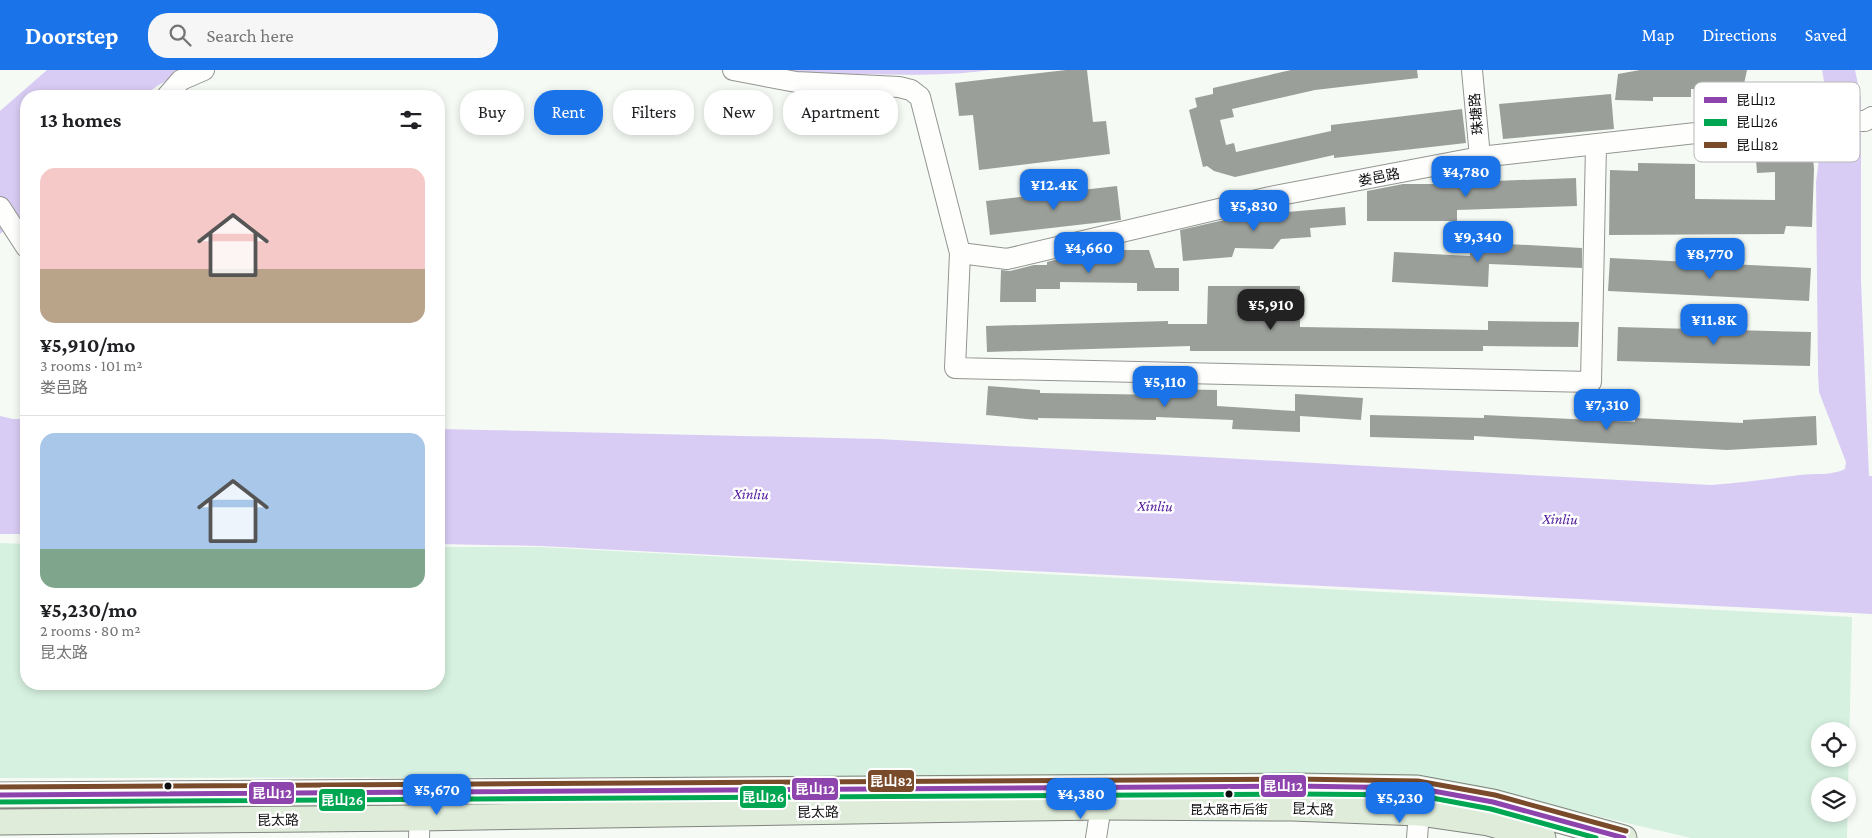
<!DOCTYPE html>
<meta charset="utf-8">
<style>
:root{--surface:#fff;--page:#f6f6f6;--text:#202124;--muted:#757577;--line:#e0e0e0;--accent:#1a73e8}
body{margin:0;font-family:"Crimson Pro","Noto Sans SC",serif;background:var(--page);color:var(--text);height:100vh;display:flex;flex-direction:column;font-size:19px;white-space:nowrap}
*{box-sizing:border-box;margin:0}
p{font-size:16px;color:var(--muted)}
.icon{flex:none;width:28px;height:28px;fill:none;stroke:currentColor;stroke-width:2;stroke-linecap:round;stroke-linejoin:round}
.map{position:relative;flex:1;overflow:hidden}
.drawer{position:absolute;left:20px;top:20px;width:425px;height:600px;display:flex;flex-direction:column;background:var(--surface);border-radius:20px;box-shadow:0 2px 8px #0003}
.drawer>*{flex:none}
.hud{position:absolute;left:460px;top:20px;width:475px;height:45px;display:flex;gap:10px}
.buttons{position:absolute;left:1811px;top:652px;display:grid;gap:10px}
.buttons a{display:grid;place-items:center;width:45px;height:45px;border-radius:50%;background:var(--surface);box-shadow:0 2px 8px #0003;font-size:25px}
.price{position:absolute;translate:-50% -42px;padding:0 11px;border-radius:10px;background:var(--accent);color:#fff;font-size:16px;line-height:32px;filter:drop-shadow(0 1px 2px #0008)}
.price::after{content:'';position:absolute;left:50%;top:30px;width:15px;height:11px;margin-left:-8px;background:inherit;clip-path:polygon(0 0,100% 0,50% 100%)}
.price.active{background:#222;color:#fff}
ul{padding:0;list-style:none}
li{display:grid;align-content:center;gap:10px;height:265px;padding:0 20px}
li+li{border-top:1px solid var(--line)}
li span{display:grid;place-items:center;height:155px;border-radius:15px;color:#555}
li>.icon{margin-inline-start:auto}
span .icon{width:90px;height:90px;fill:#fffc;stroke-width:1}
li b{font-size:21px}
h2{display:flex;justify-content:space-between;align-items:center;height:60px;padding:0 20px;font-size:21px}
.chip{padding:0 18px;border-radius:20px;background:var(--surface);box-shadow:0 2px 8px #0003;font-size:18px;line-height:45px}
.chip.active{background:var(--accent);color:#fff}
header{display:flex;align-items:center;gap:30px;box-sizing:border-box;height:70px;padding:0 25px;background:var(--accent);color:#fff}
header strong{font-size:24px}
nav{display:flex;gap:28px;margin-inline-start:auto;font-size:18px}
.search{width:350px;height:45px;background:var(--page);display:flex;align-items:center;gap:12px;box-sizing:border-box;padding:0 18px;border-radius:20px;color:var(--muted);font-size:19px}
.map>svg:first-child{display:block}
.green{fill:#d6f1e0;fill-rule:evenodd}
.water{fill:#d9ccf4}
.building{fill:#9b9f9a}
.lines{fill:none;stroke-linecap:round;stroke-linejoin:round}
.minor-casing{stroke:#939592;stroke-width:22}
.major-casing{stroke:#80837f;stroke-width:27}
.minor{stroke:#fefefd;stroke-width:20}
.major{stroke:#dfecda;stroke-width:25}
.bus-1-casing{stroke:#fff;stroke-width:9}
.bus-2-casing{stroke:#fff;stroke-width:9}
.bus-3-casing{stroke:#fff;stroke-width:9}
.bus-1{stroke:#8e44ad;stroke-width:5}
.bus-2{stroke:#00a651;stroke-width:5}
.bus-3{stroke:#7a4b2a;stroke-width:5}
.bus-dot{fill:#0f0f0f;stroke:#fff;stroke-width:2}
.labels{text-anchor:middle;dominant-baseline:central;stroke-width:5;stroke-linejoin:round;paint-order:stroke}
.bus-label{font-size:13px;fill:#0f0f0f;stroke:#fff}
.street-label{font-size:14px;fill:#0f0f0f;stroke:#fff}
.water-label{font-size:15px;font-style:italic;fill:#521c9d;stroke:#fff}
.key{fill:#fff;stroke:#b7b7b7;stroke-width:1}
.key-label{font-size:14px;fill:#0f0f0f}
.line-badge{stroke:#fff;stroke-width:2}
.badge-label{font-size:14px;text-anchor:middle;font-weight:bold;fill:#fff}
</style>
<header>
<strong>Doorstep</strong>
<div class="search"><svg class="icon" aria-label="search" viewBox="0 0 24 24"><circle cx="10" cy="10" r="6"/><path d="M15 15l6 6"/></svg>Search here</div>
<nav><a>Map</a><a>Directions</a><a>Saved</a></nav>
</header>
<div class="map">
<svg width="1872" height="768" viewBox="0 0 1872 768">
<rect width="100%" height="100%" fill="#f5fbf4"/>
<path class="green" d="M0,473L26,474V614H439V477H539L1852,547L1847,768H1691L1430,707L0,708ZM1820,661H1848V689H1820ZM1820,716H1848V744H1820Z"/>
<path class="water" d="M47,0H186L157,16L144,26H26V124L21,146L0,164V41Z
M786,0H991C948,6 903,5 859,4C835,4 810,4 786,0Z
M1822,0H1855L1861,28V210L1869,406H1872V544L540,476L439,474V359L879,369L1711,415C1741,413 1770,409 1799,405C1815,403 1831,406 1845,399L1846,392L1819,322L1818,303L1816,112L1827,28Z
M0,346L13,349H26V464H0Z"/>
<path class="building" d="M1066,0H1087L1093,52L1106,51L1110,84L979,100L973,45L959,46L955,13Z
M1291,0H1417L1418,8L1315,20L1232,39L1234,47L1220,50L1226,75L1234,73L1236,82L1331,61V55L1462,39L1466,73L1334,88V85L1235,107L1214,101L1207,96L1203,97L1189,40L1197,37L1195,28L1213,24V18Z
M1640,0H1747L1744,14H1715V19H1691V27H1653V31L1615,30L1618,4Z
M1611,24L1614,59L1503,69L1499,34Z
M1812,73L1814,99L1812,157L1786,156L1784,164L1609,165L1610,100L1638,101V93L1695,94V129L1775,130V102L1757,103L1755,77Z
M1438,108H1493V111L1576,108L1577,136L1457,140V151H1367V121L1403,114H1436Z
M1117,116L1121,150L990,165L986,131Z
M1345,137L1346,155L1310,158L1311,167L1281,169L1273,179L1235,178L1232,187L1183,191L1180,160L1242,146Z
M1471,172L1582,178V198L1489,194L1488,217L1392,212L1394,182L1470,186Z
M1098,180H1149L1155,198H1179V221H1137V213L1060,212V219H1036V232H1000L1001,200L1010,201L1034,195H1047V192L1066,187H1079V184Z
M1610,188L1811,198L1809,231L1608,221Z
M1208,216H1300V257L1488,260V251L1579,252L1578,277L1483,276V281H1190V276L987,282L986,256L1168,251V254H1207Z
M1618,257L1811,262L1810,296L1617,291Z
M988,316L1040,320V323L1169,325V319L1217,320V336L1295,341V324L1363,328L1361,350L1300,346V362L1232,359L1233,350L1156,347V350L1038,348V350L986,345Z
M1370,345L1484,348V345L1635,352V348L1743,353V350L1816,346L1817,375L1727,380L1474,366V370L1370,367Z"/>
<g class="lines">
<defs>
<path id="minor" d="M733,0L796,12L899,17L911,20L920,27L960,183L955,298L1591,312L1596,76
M1472,0L1480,87
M167,26L181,10L204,0
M0,137L26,177
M960,183L1007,189L1270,127L1480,87L1803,51H1865L1872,47
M419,768L420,735
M1096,768L1103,723
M1417,768L1419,743"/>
<path id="major" d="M0,725L1295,716L1417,718L1493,732L1624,768
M0,752L420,748L1101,737L1292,738L1419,743L1488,753L1543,768"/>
</defs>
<use href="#minor" class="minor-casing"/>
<use href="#major" class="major-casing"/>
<use href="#minor" class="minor"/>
<use href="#major" class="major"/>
<defs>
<path id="bus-1" d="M0,725L1295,716L1417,718L1493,732L1624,768"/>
<path id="bus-2" d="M0,732L1295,724L1416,725L1491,739L1596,768"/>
<path id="bus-3" d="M0,717L1295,709L1418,711L1495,725L1626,761"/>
</defs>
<use href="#bus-1" class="bus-1-casing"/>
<use href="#bus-2" class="bus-2-casing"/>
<use href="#bus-3" class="bus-3-casing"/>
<use href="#bus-1" class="bus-1"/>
<use href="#bus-2" class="bus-2"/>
<use href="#bus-3" class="bus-3"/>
</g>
<g class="bus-dot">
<circle cx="168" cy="716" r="4.5"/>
<circle cx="1229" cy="724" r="4.5"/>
</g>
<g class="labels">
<g class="bus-label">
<text x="1229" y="739">昆太路市后街</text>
</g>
<g class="street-label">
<text transform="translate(1476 44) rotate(-95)">珠塘路</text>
<text transform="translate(1379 107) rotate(-11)">娄邑路</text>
<text transform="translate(1313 739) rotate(2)">昆太路</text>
<text transform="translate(818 742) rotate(-1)">昆太路</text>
<text transform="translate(278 750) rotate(-1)">昆太路</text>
</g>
<g class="water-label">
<text transform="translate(751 424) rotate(2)">Xinliu</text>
<text transform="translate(1155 436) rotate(2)">Xinliu</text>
<text transform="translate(1560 449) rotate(2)">Xinliu</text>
</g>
</g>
<rect x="1694" y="12" width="166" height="80" rx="8" class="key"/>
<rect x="1704" y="27" width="23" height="6" fill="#8e44ad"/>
<rect x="1704" y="49" width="23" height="7" fill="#00a651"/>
<rect x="1704" y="72" width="23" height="6" fill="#7a4b2a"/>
<g class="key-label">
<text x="1736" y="35">昆山12</text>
<text x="1736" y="57">昆山26</text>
<text x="1736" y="80">昆山82</text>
</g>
<g class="line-badge">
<rect x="867" y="699" width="48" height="24" rx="5" fill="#7a4b2a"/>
<rect x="1260" y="704" width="47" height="24" rx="5" fill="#8e44ad"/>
<rect x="791" y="707" width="48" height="24" rx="5" fill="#8e44ad"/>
<rect x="248" y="711" width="47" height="24" rx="5" fill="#8e44ad"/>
<rect x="739" y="715" width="48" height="24" rx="5" fill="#00a651"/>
<rect x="318" y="718" width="48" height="24" rx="5" fill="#00a651"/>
</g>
<g class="badge-label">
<text x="891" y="716">昆山82</text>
<text x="1283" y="721">昆山12</text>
<text x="815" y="724">昆山12</text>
<text x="272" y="728">昆山12</text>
<text x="763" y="732">昆山26</text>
<text x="342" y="735">昆山26</text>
</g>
</svg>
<div class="buttons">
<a><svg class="icon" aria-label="locate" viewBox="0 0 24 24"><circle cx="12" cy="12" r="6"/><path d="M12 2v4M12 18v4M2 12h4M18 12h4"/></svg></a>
<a><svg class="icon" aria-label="layers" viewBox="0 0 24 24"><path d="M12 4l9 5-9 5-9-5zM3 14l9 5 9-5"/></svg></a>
</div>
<b class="price" style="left:1466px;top:128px">¥4,780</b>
<b class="price" style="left:1054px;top:141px">¥12.4K</b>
<b class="price" style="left:1254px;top:162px">¥5,830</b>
<b class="price" style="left:1478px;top:193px">¥9,340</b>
<b class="price" style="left:1089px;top:204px">¥4,660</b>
<b class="price" style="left:1710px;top:210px">¥8,770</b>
<b class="price active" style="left:1271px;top:261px">¥5,910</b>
<b class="price" style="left:1714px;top:276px">¥11.8K</b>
<b class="price" style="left:1165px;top:338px">¥5,110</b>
<b class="price" style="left:1607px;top:361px">¥7,310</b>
<b class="price" style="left:437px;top:746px">¥5,670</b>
<b class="price" style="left:1081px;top:750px">¥4,380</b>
<b class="price" style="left:1400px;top:754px">¥5,230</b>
<div class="hud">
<a class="chip">Buy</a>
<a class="chip active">Rent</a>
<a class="chip">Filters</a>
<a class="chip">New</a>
<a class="chip">Apartment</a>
</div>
<section class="drawer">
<h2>13 homes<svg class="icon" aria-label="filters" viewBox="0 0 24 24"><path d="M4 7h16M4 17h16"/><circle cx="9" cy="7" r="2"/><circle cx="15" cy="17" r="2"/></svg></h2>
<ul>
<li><span style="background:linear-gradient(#f6c9c9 65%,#b9a48a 0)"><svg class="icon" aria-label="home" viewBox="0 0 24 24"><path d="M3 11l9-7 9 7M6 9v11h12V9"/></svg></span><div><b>¥5,910/mo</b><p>3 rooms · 101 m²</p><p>娄邑路</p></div></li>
<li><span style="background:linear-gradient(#a9c7e8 75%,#7fa58c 0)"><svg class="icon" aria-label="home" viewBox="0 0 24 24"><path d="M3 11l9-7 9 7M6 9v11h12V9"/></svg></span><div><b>¥5,230/mo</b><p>2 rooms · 80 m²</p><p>昆太路</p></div></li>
</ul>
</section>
</div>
